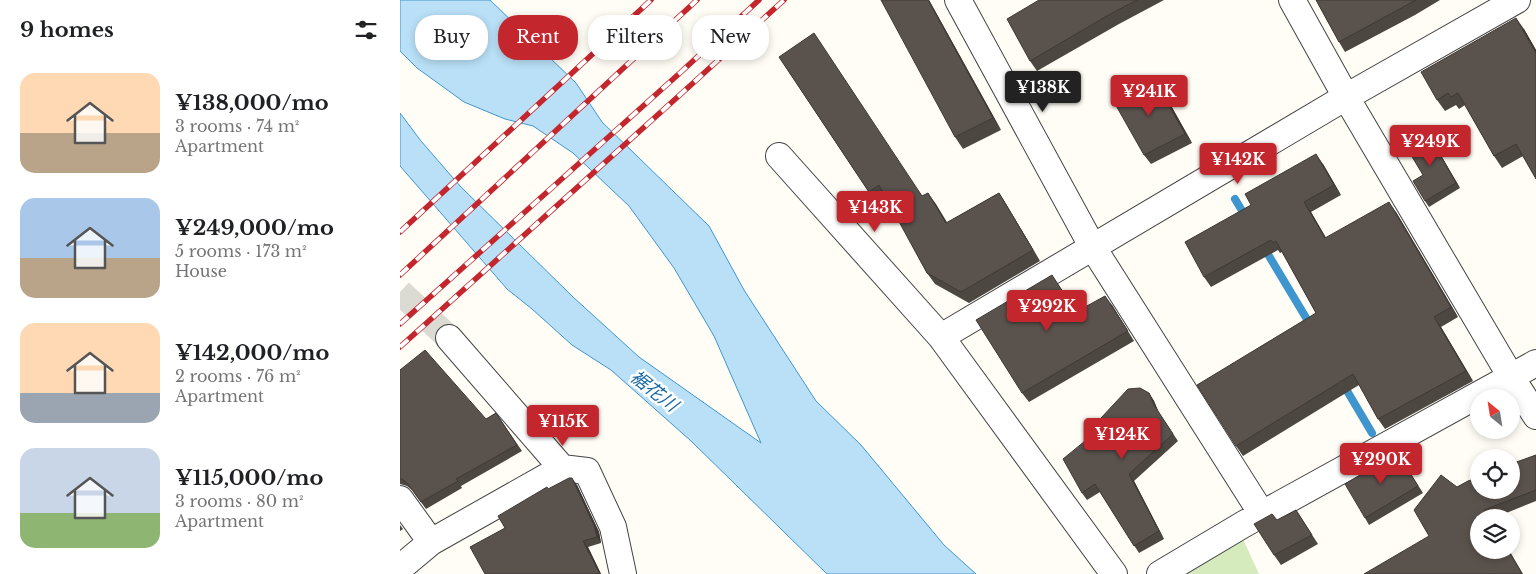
<!DOCTYPE html>
<meta charset="utf-8">
<style>
:root{--surface:#fff;--page:#f2f2f2;--text:#202124;--muted:#757577;--accent:#c4262e}
body{margin:0;font-family:"Libre Baskerville","Noto Sans JP",serif;background:var(--page);color:var(--text);height:100vh;display:flex;flex-direction:column;font-size:19px;white-space:nowrap}
*{box-sizing:border-box;margin:0}
p{font-size:16px;color:var(--muted)}
.icon{flex:none;width:28px;height:28px;fill:none;stroke:currentColor;stroke-width:2;stroke-linecap:round;stroke-linejoin:round}
.map{position:relative;flex:1;overflow:hidden}
.sheet{display:flex;flex-direction:column;background:var(--surface);width:400px}
.sheet>*{flex:none}
.hud{position:absolute;left:15px;top:15px;width:475px;height:45px;display:flex;gap:10px}
.needle{width:32px;rotate:330deg}
.buttons{position:absolute;left:1070px;top:389px;display:grid;gap:10px}
.buttons a{display:grid;place-items:center;width:50px;height:50px;border-radius:50%;background:var(--surface);box-shadow:0 2px 8px #0003;font-size:25px}
.price{position:absolute;translate:-50% -42px;padding:0 11px;border-radius:5px;background:var(--accent);color:#fff;font-size:16px;line-height:32px;filter:drop-shadow(0 1px 2px #0008)}
.price::after{content:'';position:absolute;left:50%;top:30px;width:15px;height:11px;margin-left:-8px;background:inherit;clip-path:polygon(0 0,100% 0,50% 100%)}
.price.on{background:#222;color:#fff}
ul{padding:0;list-style:none}
li{display:flex;align-items:center;gap:15px;height:125px;padding:0 20px}
li span{display:grid;place-items:center;flex:none;width:140px;height:100px;border-radius:15px;color:#555}
li>.icon{margin-inline-start:auto}
span .icon{width:60px;height:60px;fill:#fffc;stroke-width:1}
li b{font-size:21px}
h2{display:flex;justify-content:space-between;align-items:center;height:60px;padding:0 20px;font-size:21px}
.pill{padding:0 18px;border-radius:20px;background:var(--surface);box-shadow:0 2px 8px #0003;font-size:18px;line-height:45px}
.pill.on{background:var(--accent);color:#fff}
main{display:flex;flex:1;min-height:0}
.map>svg:first-child{display:block}
.green{fill:#d5ebbd}
.water{fill:#b9e0f7;stroke:#3f96cf}
.lines{fill:none;stroke-linecap:round;stroke-linejoin:round}
.stream{stroke:#3f96cf;stroke-width:8}
.minor-tunnel{stroke:#dbdad3;stroke-width:26;stroke-dasharray:26 13;stroke-linecap:butt}
.minor-casing{stroke:#444;stroke-width:28}
.minor{stroke:#fff;stroke-width:26}
.rail-casing{stroke:#c4262e;stroke-width:5.5}
.rail{stroke:#fff;stroke-width:4;stroke-dasharray:11;stroke-linecap:butt}
.wall{fill:#4d4742}
.shaded-wall{fill:#3f3936}
.building{fill:#5a524d;stroke:#3f3936}
.labels{text-anchor:middle;dominant-baseline:central;stroke-width:5;stroke-linejoin:round;paint-order:stroke}
.water-label{font-size:18px;font-style:italic;fill:#1768a6;stroke:#fff}
</style>
<main>
<section class="sheet">
<h2>9 homes<svg class="icon" aria-label="filters" viewBox="0 0 24 24"><path d="M4 7h16M4 17h16"/><circle cx="9" cy="7" r="2"/><circle cx="15" cy="17" r="2"/></svg></h2>
<ul>
<li><span style="background:linear-gradient(#ffd9b3 60%,#b9a48a 0)"><svg class="icon" aria-label="home" viewBox="0 0 24 24"><path d="M3 11l9-7 9 7M6 9v11h12V9"/></svg></span><div><b>¥138,000/mo</b><p>3 rooms · 74 m²</p><p>Apartment</p></div></li>
<li><span style="background:linear-gradient(#a9c7e8 60%,#b9a48a 0)"><svg class="icon" aria-label="home" viewBox="0 0 24 24"><path d="M3 11l9-7 9 7M6 9v11h12V9"/></svg></span><div><b>¥249,000/mo</b><p>5 rooms · 173 m²</p><p>House</p></div></li>
<li><span style="background:linear-gradient(#ffd9b3 70%,#9aa5b1 0)"><svg class="icon" aria-label="home" viewBox="0 0 24 24"><path d="M3 11l9-7 9 7M6 9v11h12V9"/></svg></span><div><b>¥142,000/mo</b><p>2 rooms · 76 m²</p><p>Apartment</p></div></li>
<li><span style="background:linear-gradient(#c9d6e8 65%,#8fb573 0)"><svg class="icon" aria-label="home" viewBox="0 0 24 24"><path d="M3 11l9-7 9 7M6 9v11h12V9"/></svg></span><div><b>¥115,000/mo</b><p>3 rooms · 80 m²</p><p>Apartment</p></div></li>
</ul>
</section>
<div class="map">
<svg width="1136" height="574" viewBox="0 0 1136 574">
<rect width="100%" height="100%" fill="#fffdf5"/>
<path class="green" d="M842,537L859,574H776Z"/>
<path class="water" d="M0,0H90L176,83L202,122L309,226L344,290L416,401L461,445L544,545L576,574H427L291,441L211,370L172,345L132,309L107,289L0,166V113L21,141L60,186L173,297L239,357L361,443L314,336L274,268L229,206L173,153L133,126L105,119L64,102L17,68L0,51Z"/>
<g class="lines">
<path class="stream" d="M835,199L847,219
M863,246L911,326
M943,384L972,433"/>
<path class="minor-tunnel" d="M0,292L49,338"/>
<defs>
<path id="minor" d="M558,0L692,246L862,514
M892,0L946,97L1111,377L1136,416
M379,156L541,337L714,574
M541,337L946,97L1117,0
M49,338L162,468
M0,499L31,542
M0,568L31,542L162,468L187,471L213,527L223,574
M760,574L844,524L1136,363"/>
</defs>
<use href="#minor" class="minor-casing"/>
<use href="#minor" class="minor"/>
<defs>
<path id="rail" d="M0,232L251,0
M0,275L297,0
M0,324L281,72L359,0
M0,347L292,84L384,0"/>
</defs>
<use href="#rail" class="rail-casing"/>
<use href="#rail" class="rail"/>
</g>
<path class="wall" d="M529,0L601,130L563,149L555,137Z
M639,0H764L719,24L637,71L630,61Z
M916,0H1040L1015,15L945,52L939,42Z
M1124,29L1136,50V179L1123,156L1102,168L1094,156L1065,105L1059,109L1056,105L1045,111L1037,100Z
M379,57L522,196L528,193L547,223L599,193L606,204L640,261L569,303L535,284L527,273L486,196L476,203Z
M760,86L792,143L751,164L744,155Z
M1027,132L1060,188L1029,207L1025,201L1023,175Z
M923,164L941,195L911,212L926,238L996,212L1058,317L1041,327L1073,381L985,429L978,419L959,385L843,456L836,446L916,313L882,252L880,253L878,250L811,287L804,277L851,205Z
M658,285L676,312L712,305L734,341L629,402L622,393Z
M0,370L86,419L96,413L122,451L61,486L62,488L26,509L12,490L7,486L0,484Z
M749,393L754,401L759,413L778,441L734,481L764,539L739,553L700,492L687,500L682,493L706,424L701,418Z
M1136,455V501L1094,518H1079L1029,536L1057,487Z
M1002,460L1023,493L969,525L965,518Z
M177,485L199,532L201,543L188,547L201,574H85L149,489Z
M896,510L918,544L881,565L874,555L877,520Z
M0,525L3,529L0,531Z"/>
<path class="shaded-wall" d="M528,0H529L601,130L593,118Z
M1116,18L1124,29L1136,50V53Z
M753,77L760,86L792,143L785,134Z
M1027,132L1031,138L1060,188L1056,183Z
M916,154L923,164L941,195L934,185Z
M528,193L536,204L554,234L546,223Z
M599,193L606,204L640,261L633,250Z
M904,202L911,212L932,248L925,238Z
M989,202L996,212L1058,317L1051,307Z
M705,296L712,305L734,341L728,331Z
M1034,317L1041,327L1073,381L1066,371Z
M749,393L754,401L759,413L778,441L754,405Z
M729,474L734,481L764,539L759,531Z
M172,478L177,485L199,532L201,543L197,537Z
M183,541L188,547L201,574H200Z
M1108,550H1109L1123,574H1122Z"/>
<path class="building" d="M481,0H528L593,118L555,137Z
M639,0H737L712,13L630,61L607,19Z
M916,0H1016L939,42Z
M1116,18L1136,53V179L1116,144L1094,156L1058,93L1051,97L1048,93L1037,100L1021,72Z
M414,33L522,196L528,193L546,223L599,193L633,250L561,292L527,273L479,185L469,192L379,57Z
M753,77L785,134L744,155L714,102Z
M1027,132L1056,183L1025,201L1013,181L1023,175L1005,145Z
M916,154L934,185L904,202L925,238L989,202L1051,307L1034,317L1066,371L978,419L953,374L836,446L797,385L916,313L876,241L873,243L871,240L804,277L785,242L851,205L845,194Z
M652,275L676,312L705,296L728,331L622,393L576,320Z
M25,350L86,419L96,413L117,445L56,479L58,481L21,502L8,484L2,479H0V370Z
M740,388L749,393L754,405L773,434L729,474L759,531L734,546L695,484L682,493L663,459L707,423L701,418L728,389Z
M998,453L1018,486L965,518L945,484Z
M1136,455V490L1084,510L1089,518H1079V550H1108L1122,574H964L1029,536L1014,510L1041,475L1057,487L1068,481L1079,477V490H1111V464Z
M169,478H172L194,525L197,537L183,541L200,574H85L70,547L105,528L98,516L147,487L148,489Z
M896,510L912,535L874,555L854,524L872,514L877,520Z"/>
<g class="labels">
<g class="water-label">
<text transform="translate(254 391) rotate(38)">裾花川</text>
</g>
</g>
</svg>
<div class="buttons">
<a><svg class="needle" viewBox="-14 -14 28 28"><path d="M0-13l5 13h-10z" fill="#e53935"/><path d="M0 13l5-13h-10z" fill="#757577"/></svg></a>
<a><svg class="icon" aria-label="locate" viewBox="0 0 24 24"><circle cx="12" cy="12" r="6"/><path d="M12 2v4M12 18v4M2 12h4M18 12h4"/></svg></a>
<a><svg class="icon" aria-label="layers" viewBox="0 0 24 24"><path d="M12 4l9 5-9 5-9-5zM3 14l9 5 9-5"/></svg></a>
</div>
<b class="price on" style="left:643px;top:113px">¥138K</b>
<b class="price" style="left:749px;top:117px">¥241K</b>
<b class="price" style="left:1030px;top:167px">¥249K</b>
<b class="price" style="left:838px;top:185px">¥142K</b>
<b class="price" style="left:475px;top:233px">¥143K</b>
<b class="price" style="left:647px;top:332px">¥292K</b>
<b class="price" style="left:163px;top:447px">¥115K</b>
<b class="price" style="left:722px;top:460px">¥124K</b>
<b class="price" style="left:981px;top:485px">¥290K</b>
<div class="hud">
<a class="pill">Buy</a>
<a class="pill on">Rent</a>
<a class="pill">Filters</a>
<a class="pill">New</a>
</div>
</div>
</main>
